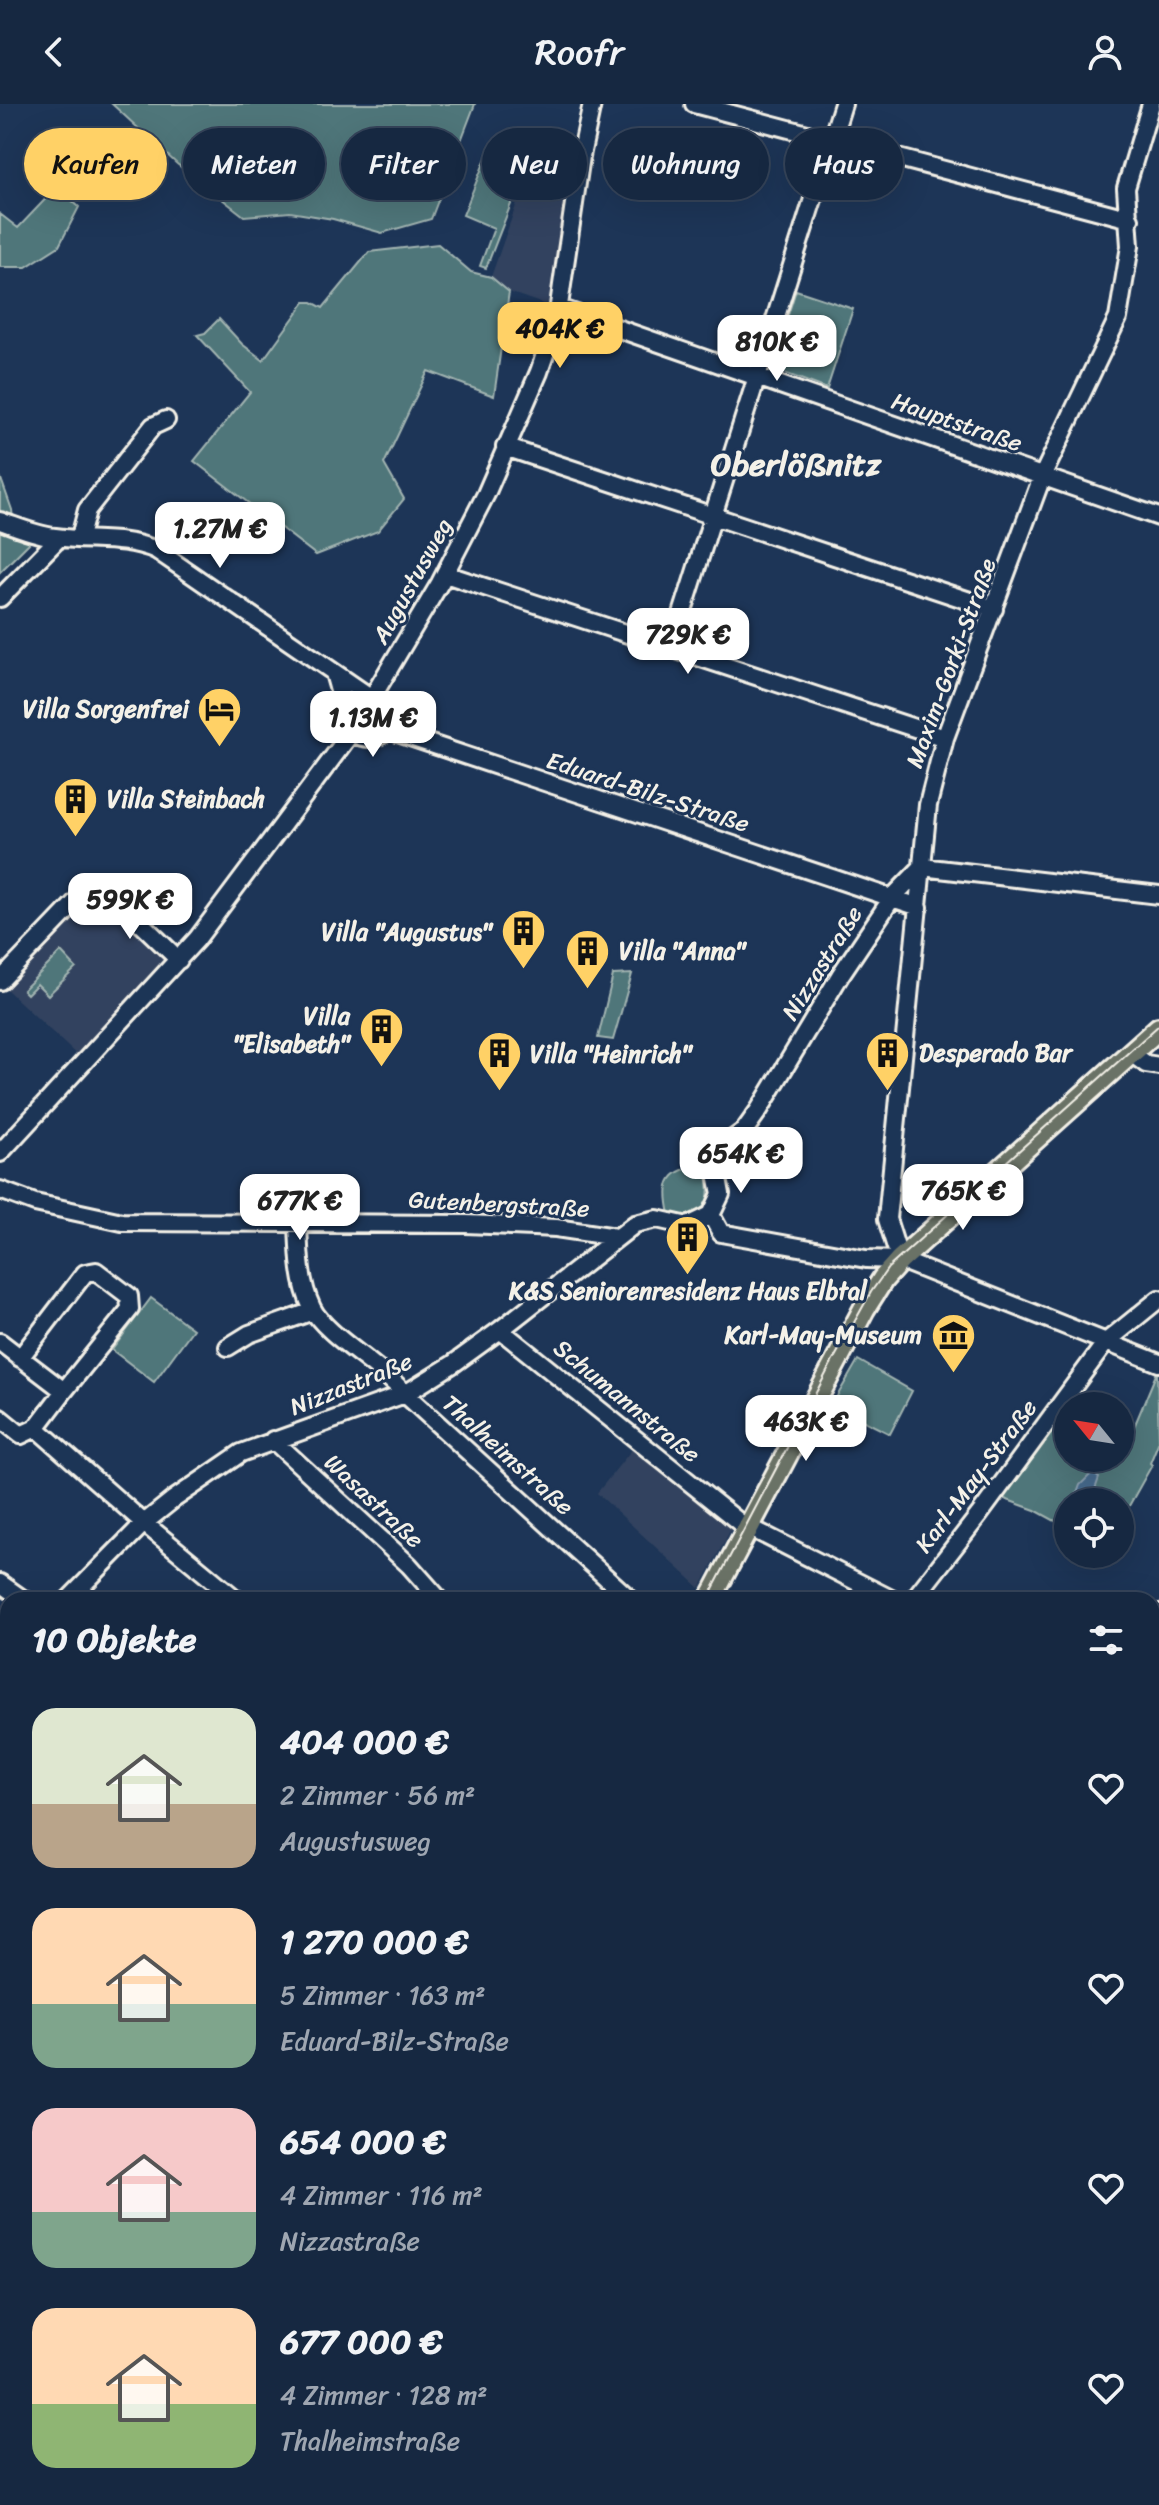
<!DOCTYPE html>
<html lang="de">
<meta charset="utf-8">
<style>
:root{--surface:#162841;--page:#1f3048;--text:#f1f3f6;--muted:#9ea6b1;--line:#35445a;--accent:#ffd166}
body{margin:0;font-family:Sriracha,sans-serif;background:var(--page);color:var(--text);height:100vh;display:flex;flex-direction:column;font-size:30px;white-space:nowrap}
*{box-sizing:border-box;margin:0}
p{font-size:26px;color:var(--muted)}
.icon{flex:none;width:44px;height:44px;fill:none;stroke:currentColor;stroke-width:2;stroke-linecap:round;stroke-linejoin:round}
.map{position:relative;flex:1;overflow:hidden}
.drawer{position:absolute;left:0px;top:1488px;width:1160px;height:914px;display:flex;flex-direction:column;background:var(--surface);border-radius:24px 24px 0 0;box-shadow:0 8px 32px #0002,0 0 0 2px var(--line)}
.drawer>*{flex:none}
.guide{position:absolute;left:24px;top:24px;width:1112px;height:72px;display:flex;gap:16px}
.needle{width:52px;rotate:300deg}
.fabs{position:absolute;left:1054px;top:1288px;display:grid;gap:16px}
.fabs a{display:grid;place-items:center;width:80px;height:80px;border-radius:50%;background:var(--surface);box-shadow:0 8px 32px #0002,0 0 0 2px var(--line);font-size:40px}
.price{position:absolute;translate:-50% -68px;padding:0 18px;border-radius:16px;background:#fff;color:#222;font-size:26px;line-height:52px;filter:drop-shadow(0 2px 4px #0008)}
.price::after{content:'';position:absolute;left:50%;top:48px;width:24px;height:18px;margin-left:-12px;background:inherit;clip-path:polygon(0 0,100% 0,50% 100%)}
.price.current{background:var(--accent);color:#111}
ul{padding:0;list-style:none}
li{display:flex;align-items:center;gap:24px;height:200px;padding:0 32px}
li span{display:grid;place-items:center;flex:none;width:224px;height:160px;border-radius:24px;color:#555}
li>.icon{margin-inline-start:auto}
span .icon{width:96px;height:96px;fill:#fffc;stroke-width:1}
li b{font-size:34px}
h2{display:flex;justify-content:space-between;align-items:center;height:96px;padding:0 32px;font-size:34px}
.chip{padding:0 28px;border-radius:36px;background:var(--surface);box-shadow:0 8px 32px #0002,0 0 0 2px var(--line);font-size:28px;line-height:72px}
.chip.current{background:var(--accent);color:#111}
header{display:flex;justify-content:space-between;align-items:center;height:104px;padding:0 32px;background:var(--surface);font-size:36px;font-weight:600}
.map>svg:first-child{display:block}
.built{fill:#33435f}
.green{fill:#4f767a;stroke:#a2b4b1;stroke-width:2}
.water{fill:#466a8d;stroke:#8ca0b1;stroke-width:2}
.lines{fill:none;stroke-linecap:round;stroke-linejoin:round}
.stream{stroke:#8ca0b1;stroke-width:3}
.minor-casing{stroke:#f4f1e8;stroke-width:22}
.major-casing{stroke:#f4f1e8;stroke-width:26}
.minor{stroke:#1d3557;stroke-width:16}
.major{stroke:#6a7266;stroke-width:20}
.tram{stroke:#f4f1e8;stroke-width:2}
.rail{stroke:#f4f1e8;stroke-width:3;stroke-dasharray:12 6;stroke-linecap:butt}
.labels{text-anchor:middle;dominant-baseline:central;stroke-width:6;stroke-linejoin:round;paint-order:stroke}
.street-label{font-size:24px;fill:#f4f1e8;stroke:#1d3557}
.poi-label{font-size:24px;font-weight:bold;fill:#f4f1e8;stroke:#1d3557;text-anchor:end}
.district-label{font-size:32px;font-weight:bold;fill:#f4f1e8;stroke:#1d3557}
</style>
<header><svg class="icon" aria-label="back" viewBox="0 0 24 24"><path d="M15 5l-7 7 7 7"/></svg>Roofr<svg class="icon" aria-label="person" viewBox="0 0 24 24"><circle cx="12" cy="8" r="4"/><path d="M4 21q1-7 8-7t8 7"/></svg></header>
<div class="map">
<svg width="1159" height="2401" viewBox="0 0 1159 2401">
<rect width="100%" height="100%" fill="#1d3557"/>
<filter id="ink" filterUnits="userSpaceOnUse"><feTurbulence type="fractalNoise" baseFrequency=".0125" numOctaves="2"/><feDisplacementMap in="SourceGraphic" scale="16" xChannelSelector="R" yChannelSelector="G"/><feConvolveMatrix kernelMatrix="1 2 1 2 8 2 1 2 1" color-interpolation-filters="sRGB"/></filter>
<g filter="url(#ink)">
<path class="built" d="M532,56L566,60L563,89L569,90L552,203L509,188L491,173Z
M98,792L168,860L80,954L5,884L22,861L79,805Z
M634,1343L687,1385L731,1425L700,1484L597,1389Z
M1159,1660V1709L1152,1716V1667Z
M8,1939V1990L0,1989V1977Z
M485,2394H935L928,2401H479Z
M1019,2394H1051L1056,2399L1061,2394H1100L1098,2401H1012Z"/>
<path class="green" d="M112,0H475L431,115L382,129L333,115L290,108L244,112L177,60Z
M488,49L525,64L486,164L480,162L494,124L463,111Z
M57,83L79,103L59,142L26,163H0V110L18,124Z
M438,140L471,168L491,173L509,188L494,292L428,267L384,360L404,395L378,427L316,451L194,357L250,288L197,231L205,229L219,215L242,240L263,256L305,198H312L323,204L369,148Z
M796,186L853,205L827,285L771,264Z
M0,372L12,406L14,424L31,437L0,468Z
M61,848L76,864L48,891L37,880L27,890L23,886Z
M632,870L613,936L598,934L613,871Z
M691,1064L706,1067C714,1097 704,1117 670,1110C665,1088 664,1068 691,1064Z
M151,1194L193,1225L154,1278L112,1246Z
M858,1256L912,1287L890,1330L832,1301Z
M1157,1268L1159,1337L1150,1359L1152,1361L1120,1418V1398H1068V1424L1035,1406L1002,1394L1060,1313L1068,1319V1354H1120V1324L1122,1321L1134,1323Z
M1152,1882L1159,1885V2139L1152,2132Z
M350,2394H471L465,2401H362Z"/>
<path class="water" d="M1092,1369L1099,1374L1093,1391L1087,1398H1074L1080,1381Z"/>
<g class="lines">
<path class="stream" d="M0,2239L8,2245
M245,2394L256,2401"/>
<defs>
<path id="minor" d="M694,0L1130,115
M559,204L1159,413
M505,343L994,505
M0,417C18,423 36,431 55,433C89,438 123,432 156,446L373,595L384,611L389,626
M80,433L87,406L153,322L166,316
M445,470L945,634
M0,494L59,434
M671,545L843,0
M334,569L351,629
M389,626L919,803
M351,629C367,636 375,636 389,626
M0,877L89,784L103,783L179,856
M1131,949L1146,960L1159,962
M0,1049L197,835L351,629L440,479L486,390L539,268L557,215L581,52L592,0
M0,1086L35,1099L122,1118L466,1120L556,1124L616,1133
M711,1111L721,1129L866,1155L900,1156L1159,1259
M298,1118C299,1147 299,1177 312,1204C325,1231 382,1262 405,1290L631,1496
M900,1156L887,1115L928,701L945,634L1042,373L1118,214L1130,142L1126,84L1151,0
M500,1226L739,1418L893,1496
M0,1238L64,1287L36,1324L21,1331L0,1314
M228,1243L249,1230L313,1207
M20,1254L85,1169L96,1167L129,1192L130,1205L64,1287
M36,1324L144,1419L237,1496
M273,1336L409,1461L440,1496
M0,1479L24,1496
M68,1496L144,1419L174,1395L241,1349L405,1290L453,1260L500,1226L635,1120L657,1115L688,1122L711,1111L721,1090L715,1059L719,1049L726,1040L744,1027L759,1006L841,870L892,794L922,763L1159,791
M913,1496L979,1411L1106,1238L1159,1195
M1152,1515L1159,1509
M1152,1562L1158,1553L1155,1537
M0,1565L8,1557
M0,1825L8,1826
M0,2186L8,2191
M1152,2275L1159,2279
M1152,2316L1159,2325
M335,2394L346,2401
M128,2401L134,2394
M709,2401L717,2394
M951,2401L958,2394"/>
<path id="major" d="M710,1496L864,1205L883,1175L900,1156L1159,924
M0,2102L8,2096
M0,2122L8,2116"/>
</defs>
<use href="#minor" class="minor-casing"/>
<use href="#major" class="major-casing"/>
<use href="#minor" class="minor"/>
<use href="#major" class="major"/>
<path class="tram" d="M707,1496L830,1262L871,1188L888,1164L1159,921
M0,2109L8,2104"/>
<path class="rail" d="M1152,1529L1159,1522
M1152,1685L1159,1678
M1152,1705L1159,1699
M0,2135L8,2137
M485,2401L492,2394
M505,2401L512,2394"/>
</g>
</g>
<defs>
<symbol id="hotel-pin" viewBox="-11 -11 22 30"><path d="M0 17L-7.5 6A9.5 9.5 0 1 1 7.5 6Z" fill="#ffd166" stroke="#1d3557"/><path d="M-6-4.5h1.5V1H6V5H4.5V3h-9V5H-6ZM-4 0a1.8 1.8 0 1 1 3.6 0ZM.5 0V-2.5h3Q6-2.5 6 0Z" fill="#111"/></symbol>
<symbol id="building-pin" viewBox="-11 -11 22 30"><path d="M0 17L-7.5 6A9.5 9.5 0 1 1 7.5 6Z" fill="#ffd166" stroke="#1d3557"/><path d="M-4-6H4V6H1V3H-1V6H-4ZM-2.5-4.3h1.7v1.8h-1.7ZM.8-4.3h1.7v1.8H.8ZM-2.5-1h1.7V.8h-1.7ZM.8-1h1.7V.8H.8Z" fill="#111"/></symbol>
<symbol id="museum-pin" viewBox="-11 -11 22 30"><path d="M0 17L-7.5 6A9.5 9.5 0 1 1 7.5 6Z" fill="#ffd166" stroke="#1d3557"/><path d="M0-6L6-3V-2H-6V-3ZM-5-1h2V3h-2ZM-1-1h2V3h-2ZM3-1h2V3H3ZM-6 4H6V6H-6Z" fill="#111"/></symbol>
</defs>
<g fill-rule="evenodd">
<use href="#hotel-pin" x="194" y="580" width="51" height="69"/>
<use href="#building-pin" x="50" y="670" width="51" height="69"/>
<use href="#building-pin" x="498" y="802" width="51" height="69"/>
<use href="#building-pin" x="562" y="822" width="51" height="69"/>
<use href="#building-pin" x="356" y="900" width="51" height="69"/>
<use href="#building-pin" x="862" y="924" width="51" height="69"/>
<use href="#building-pin" x="474" y="924" width="51" height="69"/>
<use href="#building-pin" x="662" y="1108" width="51" height="69"/>
<use href="#museum-pin" x="928" y="1206" width="51" height="69"/>
</g>
<g class="labels">
<g class="street-label">
<text transform="translate(957 318) rotate(19)">Hauptstraße</text>
<text transform="translate(412 477) rotate(-61)">Augustusweg</text>
<text transform="translate(951 559) rotate(-70)">Maxim-Gorki-Straße</text>
<text transform="translate(648 688) rotate(18)">Eduard-Bilz-Straße</text>
<text transform="translate(822 859) rotate(-58)">Nizzastraße</text>
<text transform="translate(499 1100) rotate(3)">Gutenbergstraße</text>
<text transform="translate(351 1280) rotate(-22)">Nizzastraße</text>
<text transform="translate(627 1297) rotate(39)">Schumannstraße</text>
<text transform="translate(508 1351) rotate(42)">Thalheimstraße</text>
<text transform="translate(976 1372) rotate(-53)">Karl-May-Straße</text>
<text transform="translate(374 1397) rotate(43)">Wasastraße</text>
</g>
<g class="poi-label">
<text x="189" y="605">Villa Sorgenfrei</text>
<text x="107" y="695" text-anchor="start">Villa Steinbach</text>
<text x="492" y="828">Villa "Augustus"</text>
<text x="619" y="847" text-anchor="start">Villa "Anna"</text>
<text x="350" y="912">Villa<tspan x="350" dy="28">"Elisabeth"</tspan></text>
<text x="919" y="949" text-anchor="start">Desperado Bar</text>
<text x="530" y="950" text-anchor="start">Villa "Heinrich"</text>
<text x="688" y="1187" text-anchor="middle">K&amp;S Seniorenresidenz Haus Elbtal</text>
<text x="922" y="1231">Karl-May-Museum</text>
</g>
<g class="district-label">
<text x="796" y="360">Oberlößnitz</text>
</g>
</g>
</svg>
<div class="fabs">
<a><svg class="needle" viewBox="-14 -14 28 28"><path d="M0-13l5 13h-10z" fill="#e53935"/><path d="M0 13l5-13h-10z" fill="#9ea6b1"/></svg></a>
<a><svg class="icon" aria-label="locate" viewBox="0 0 24 24"><circle cx="12" cy="12" r="6"/><path d="M12 2v4M12 18v4M2 12h4M18 12h4"/></svg></a>
</div>
<b class="price current" style="left:560px;top:266px">404K €</b>
<b class="price" style="left:777px;top:279px">810K €</b>
<b class="price" style="left:220px;top:466px">1.27M €</b>
<b class="price" style="left:688px;top:572px">729K €</b>
<b class="price" style="left:373px;top:655px">1.13M €</b>
<b class="price" style="left:130px;top:837px">599K €</b>
<b class="price" style="left:741px;top:1091px">654K €</b>
<b class="price" style="left:963px;top:1128px">765K €</b>
<b class="price" style="left:300px;top:1138px">677K €</b>
<b class="price" style="left:806px;top:1359px">463K €</b>
<div class="guide">
<a class="chip current">Kaufen</a>
<a class="chip">Mieten</a>
<a class="chip">Filter</a>
<a class="chip">Neu</a>
<a class="chip">Wohnung</a>
<a class="chip">Haus</a>
</div>
<section class="drawer">
<h2>10 Objekte<svg class="icon" aria-label="filters" viewBox="0 0 24 24"><path d="M4 7h16M4 17h16"/><circle cx="9" cy="7" r="2"/><circle cx="15" cy="17" r="2"/></svg></h2>
<ul>
<li><span style="background:linear-gradient(#dfe7d0 60%,#b9a48a 0)"><svg class="icon" aria-label="home" viewBox="0 0 24 24"><path d="M3 11l9-7 9 7M6 9v11h12V9"/></svg></span><div><b>404 000 €</b><p>2 Zimmer · 56 m²</p><p>Augustusweg</p></div><svg class="icon" aria-label="heart" viewBox="0 0 24 24"><path d="M12 20l-8-8c-3-5 5-10 8-4 3-6 11-1 8 4z"/></svg></li>
<li><span style="background:linear-gradient(#ffd9b3 60%,#7fa58c 0)"><svg class="icon" aria-label="home" viewBox="0 0 24 24"><path d="M3 11l9-7 9 7M6 9v11h12V9"/></svg></span><div><b>1 270 000 €</b><p>5 Zimmer · 163 m²</p><p>Eduard-Bilz-Straße</p></div><svg class="icon" aria-label="heart" viewBox="0 0 24 24"><path d="M12 20l-8-8c-3-5 5-10 8-4 3-6 11-1 8 4z"/></svg></li>
<li><span style="background:linear-gradient(#f6c9c9 65%,#7fa58c 0)"><svg class="icon" aria-label="home" viewBox="0 0 24 24"><path d="M3 11l9-7 9 7M6 9v11h12V9"/></svg></span><div><b>654 000 €</b><p>4 Zimmer · 116 m²</p><p>Nizzastraße</p></div><svg class="icon" aria-label="heart" viewBox="0 0 24 24"><path d="M12 20l-8-8c-3-5 5-10 8-4 3-6 11-1 8 4z"/></svg></li>
<li><span style="background:linear-gradient(#ffd9b3 60%,#8fb573 0)"><svg class="icon" aria-label="home" viewBox="0 0 24 24"><path d="M3 11l9-7 9 7M6 9v11h12V9"/></svg></span><div><b>677 000 €</b><p>4 Zimmer · 128 m²</p><p>Thalheimstraße</p></div><svg class="icon" aria-label="heart" viewBox="0 0 24 24"><path d="M12 20l-8-8c-3-5 5-10 8-4 3-6 11-1 8 4z"/></svg></li>
</ul>
</section>
</div>
